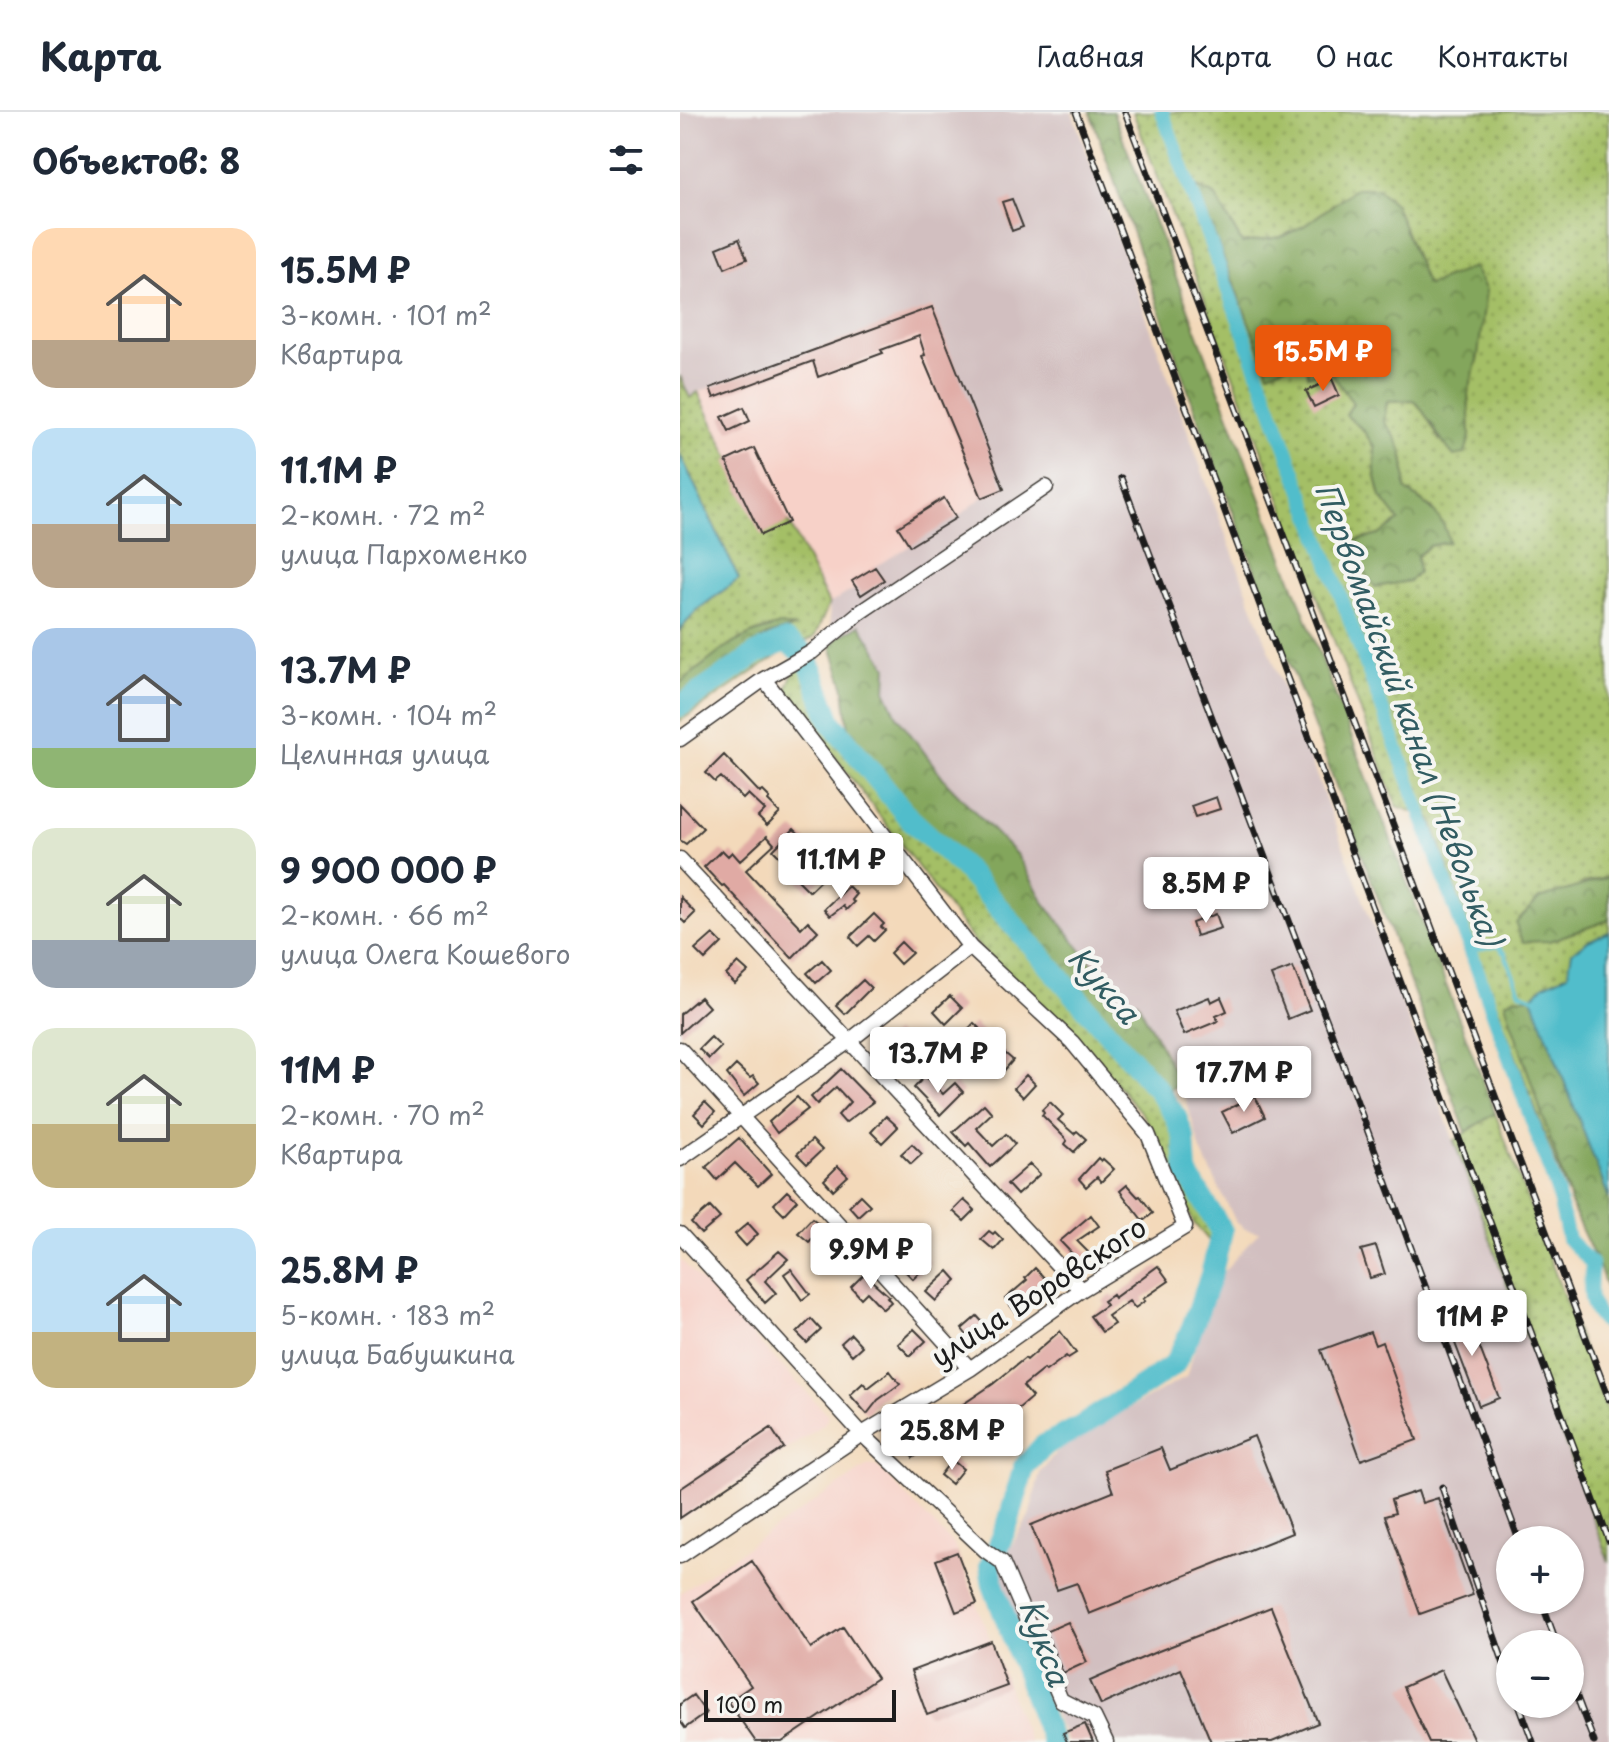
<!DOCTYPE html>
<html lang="ru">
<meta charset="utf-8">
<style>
:root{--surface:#fff;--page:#f6f6f7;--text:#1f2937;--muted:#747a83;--line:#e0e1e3;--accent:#ea580c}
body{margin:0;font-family:"Playpen Sans",sans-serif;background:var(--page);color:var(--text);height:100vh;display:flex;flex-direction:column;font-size:30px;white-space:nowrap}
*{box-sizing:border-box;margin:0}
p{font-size:26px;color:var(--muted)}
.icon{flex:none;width:44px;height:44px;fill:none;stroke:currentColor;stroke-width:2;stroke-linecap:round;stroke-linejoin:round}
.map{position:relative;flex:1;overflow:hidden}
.panel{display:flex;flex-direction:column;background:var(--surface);width:680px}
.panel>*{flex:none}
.controls{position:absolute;left:816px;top:1414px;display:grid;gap:16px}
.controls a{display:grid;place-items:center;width:88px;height:88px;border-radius:50%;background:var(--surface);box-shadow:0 2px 6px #0004;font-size:40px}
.scale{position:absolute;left:24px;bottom:20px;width:192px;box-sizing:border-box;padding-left:8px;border:4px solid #1c1c1c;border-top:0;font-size:22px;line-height:28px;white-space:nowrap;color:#1c1c1c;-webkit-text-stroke:6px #f6f6f2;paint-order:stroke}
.price{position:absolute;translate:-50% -68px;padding:0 18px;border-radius:8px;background:#fff;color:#222;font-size:26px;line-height:52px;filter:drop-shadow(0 2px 4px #0008)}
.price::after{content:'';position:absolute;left:50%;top:48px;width:24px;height:18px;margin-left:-12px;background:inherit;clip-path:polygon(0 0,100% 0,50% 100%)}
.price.selected{background:var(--accent);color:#fff}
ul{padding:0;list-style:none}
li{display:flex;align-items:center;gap:24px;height:200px;padding:0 32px}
li span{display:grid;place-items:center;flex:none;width:224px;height:160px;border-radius:24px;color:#555}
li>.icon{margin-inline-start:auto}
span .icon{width:96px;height:96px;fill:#fffc;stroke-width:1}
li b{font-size:34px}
h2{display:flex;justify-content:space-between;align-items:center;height:96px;padding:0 32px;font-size:34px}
header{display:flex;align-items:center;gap:48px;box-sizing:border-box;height:112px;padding:0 40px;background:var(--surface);border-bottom:2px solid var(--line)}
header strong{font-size:38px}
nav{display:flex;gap:44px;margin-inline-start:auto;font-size:28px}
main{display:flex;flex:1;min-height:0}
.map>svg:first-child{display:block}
.built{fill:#f7d1c8}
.industrial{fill:#d2bfc0;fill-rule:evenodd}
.grass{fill:url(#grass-dots);stroke:#606e41;stroke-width:2;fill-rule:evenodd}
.forest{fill:url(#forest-crowns);stroke:#50613c;stroke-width:2}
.water{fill:#51bdcb;stroke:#366c74;stroke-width:2}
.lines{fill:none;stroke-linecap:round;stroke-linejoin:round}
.stream{stroke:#51bdcb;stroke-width:4}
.canal{stroke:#51bdcb;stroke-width:14}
.river{stroke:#51bdcb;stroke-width:22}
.building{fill:#e0aaa4}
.minor-casing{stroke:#3c3834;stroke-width:17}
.minor{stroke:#fff;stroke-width:14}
.rail-casing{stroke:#1c1c1c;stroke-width:7}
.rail{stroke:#f6f6f2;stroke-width:4;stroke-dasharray:12;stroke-linecap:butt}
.labels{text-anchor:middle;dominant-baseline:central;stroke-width:8;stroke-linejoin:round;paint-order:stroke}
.street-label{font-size:28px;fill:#1c1c1c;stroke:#f6f6f2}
.water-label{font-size:30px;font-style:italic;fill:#315c62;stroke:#f6f6f2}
</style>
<header>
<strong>Карта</strong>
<nav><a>Главная</a><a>Карта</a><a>О нас</a><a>Контакты</a></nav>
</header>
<main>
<section class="panel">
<h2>Объектов: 8<svg class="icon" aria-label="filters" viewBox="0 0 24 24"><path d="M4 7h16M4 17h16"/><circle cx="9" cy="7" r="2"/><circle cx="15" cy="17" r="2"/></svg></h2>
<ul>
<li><span style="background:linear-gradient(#ffd9b3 70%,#b9a48a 0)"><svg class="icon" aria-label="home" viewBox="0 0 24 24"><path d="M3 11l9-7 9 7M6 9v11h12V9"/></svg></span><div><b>15.5M ₽</b><p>3-комн. · 101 m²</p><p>Квартира</p></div></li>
<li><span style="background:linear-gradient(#bfe0f5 60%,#b9a48a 0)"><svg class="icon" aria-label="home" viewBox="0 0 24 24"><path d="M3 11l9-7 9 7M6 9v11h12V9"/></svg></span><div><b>11.1M ₽</b><p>2-комн. · 72 m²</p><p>улица Пархоменко</p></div></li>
<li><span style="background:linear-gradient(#a9c7e8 75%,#8fb573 0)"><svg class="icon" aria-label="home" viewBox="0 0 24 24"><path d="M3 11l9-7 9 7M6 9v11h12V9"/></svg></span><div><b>13.7M ₽</b><p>3-комн. · 104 m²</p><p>Целинная улица</p></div></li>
<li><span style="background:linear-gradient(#dfe7d0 70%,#9aa5b1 0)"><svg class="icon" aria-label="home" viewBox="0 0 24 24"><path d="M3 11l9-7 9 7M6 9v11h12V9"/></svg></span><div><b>9 900 000 ₽</b><p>2-комн. · 66 m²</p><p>улица Олега Кошевого</p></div></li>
<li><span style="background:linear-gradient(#dfe7d0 60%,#c2b280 0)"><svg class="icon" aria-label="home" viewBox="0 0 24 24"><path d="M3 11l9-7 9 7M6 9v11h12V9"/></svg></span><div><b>11M ₽</b><p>2-комн. · 70 m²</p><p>Квартира</p></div></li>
<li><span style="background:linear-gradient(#bfe0f5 65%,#c2b280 0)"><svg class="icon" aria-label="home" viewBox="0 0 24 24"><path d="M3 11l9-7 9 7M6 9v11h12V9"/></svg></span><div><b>25.8M ₽</b><p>5-комн. · 183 m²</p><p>улица Бабушкина</p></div></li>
</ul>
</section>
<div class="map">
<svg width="929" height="1630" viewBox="0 0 929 1630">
<defs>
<pattern id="grass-dots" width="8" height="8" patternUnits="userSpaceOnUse" patternTransform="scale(2)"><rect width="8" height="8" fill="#a4bf66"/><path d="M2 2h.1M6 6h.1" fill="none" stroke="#859a53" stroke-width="1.8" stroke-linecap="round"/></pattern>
<pattern id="forest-crowns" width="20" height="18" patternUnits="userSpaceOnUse" patternTransform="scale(2)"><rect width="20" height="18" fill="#83a65b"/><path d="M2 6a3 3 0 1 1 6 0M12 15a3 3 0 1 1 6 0" fill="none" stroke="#6a864a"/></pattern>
</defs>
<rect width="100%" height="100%" fill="#f6f6f2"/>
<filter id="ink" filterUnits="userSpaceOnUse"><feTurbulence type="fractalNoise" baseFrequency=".0125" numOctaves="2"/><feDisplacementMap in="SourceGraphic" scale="16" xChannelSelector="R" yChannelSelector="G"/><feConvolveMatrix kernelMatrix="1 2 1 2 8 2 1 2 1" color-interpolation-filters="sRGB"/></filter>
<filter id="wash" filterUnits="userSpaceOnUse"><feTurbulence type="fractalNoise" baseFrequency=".006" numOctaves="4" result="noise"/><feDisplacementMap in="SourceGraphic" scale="32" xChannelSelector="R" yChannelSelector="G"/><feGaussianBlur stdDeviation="1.8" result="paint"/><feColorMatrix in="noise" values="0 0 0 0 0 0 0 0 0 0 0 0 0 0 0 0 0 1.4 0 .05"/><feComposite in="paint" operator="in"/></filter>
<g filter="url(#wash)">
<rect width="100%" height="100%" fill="#f3d9ba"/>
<path class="built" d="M252,195L302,386L276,406L196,455L204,468L181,483L176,476L149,492L109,410L81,423L50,347L18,280Z
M0,1147L148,1303L145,1311L126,1325L0,1408Z
M189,1353L198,1355L274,1433L349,1630H0V1481Z"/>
<path class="industrial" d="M0,0H392L532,386L774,1029L929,1450V1630H387L317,1463L318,1455L349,1405L360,1361L375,1341L409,1318L506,1265L533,1180L543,1160L579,1120L565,1117L556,1110L521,1039L499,964L457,889L445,894L364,790L337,743L268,672L217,604L206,580L207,555L180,513L158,525L151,534L149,492L176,476L181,483L203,469L195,455L276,406L302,386L252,195L18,280L10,286L0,264ZM830,1428H890V1488H830ZM830,1532H890V1592H830Z"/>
<path class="grass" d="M453,0H929V765L903,771L869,829L929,808V820L908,829L889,862L864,873L852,885L833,886L825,891L897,1108L800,849L751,706L717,694ZM516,76L535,83L562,131L601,125L624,114L676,76L715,93L747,175L768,164L798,244L788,281L790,324L760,329L745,301L734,288L707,289L704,309C723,334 726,346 725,377L753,397L768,430L749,434L737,445L738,460L729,469L696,475L675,429L699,423L720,409L701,385L695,361V336L683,318L666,303L673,291L652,262L639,260L627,251L616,249L589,260Z
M0,264L10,286L18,280L50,347L109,410L149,492L134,526L106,538L0,609V584L88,523L113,516C73,507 30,549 0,571L1,516L17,498L59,467L0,342Z
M123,553L150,616L232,717L286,766L478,987L499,1031L501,1059L536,1119L530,1130L513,1110L488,1045L463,1003L436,971L293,828L115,591L107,576L114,558Z
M815,1001L929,1305V1450L774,1029Z"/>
<path class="forest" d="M410,0H433L815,1001L786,1020L516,301Z
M515,74L535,83L562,131L601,125L624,114L676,76H697L715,93L747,174L793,155L806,178L798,244L788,281L790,324L785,342L774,344C758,327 750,306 734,288L707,289L704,309C723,334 726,345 725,377C746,392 764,403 769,430L749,434L737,444L738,460L729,469L695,475L682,457L675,429L699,423L719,409L701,385L695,361V336L683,318L666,303L673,291L652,262L639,260L628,264L627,252L616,249L589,261Z
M100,513L115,515L88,523L0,584V571L46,535L71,522Z
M180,513L207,555L206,580L217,604L268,672L337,743L364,790L445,894L457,889L500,971L487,980L339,806L232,701L169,618L163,571L151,534L158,525Z
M929,765V808L869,829L843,830L839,823L836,811L859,787Z
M852,885L929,1086V1184L920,1157L897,1108L825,891L833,886Z"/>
<path class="water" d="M0,342L59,467L17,498L0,518Z
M929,820V1086L852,885L864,873L888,862L892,840L908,829Z"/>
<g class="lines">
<path class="stream" d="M791,840L817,834L825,842L840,880L855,886"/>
<path class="canal" d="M482,0L739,696L877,1079L888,1127L912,1152C910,1174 906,1195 925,1211L929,1210"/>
<path class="river" d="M0,594L76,542L105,529L126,543L151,610L228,705L283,755L478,978L496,1005L504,1026L506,1060L542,1119L531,1163L510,1221L494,1253L400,1315L364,1333L344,1355L328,1411L310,1454L313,1473L372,1630"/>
</g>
<g id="blocks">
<path class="building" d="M332,87L343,115L332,119L322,90Z
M59,127L67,147L45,156L37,136Z
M252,195L324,377L302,386L242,244L245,243L239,224L201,238L203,241L138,265L133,249L34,286L30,276Z
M652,267L659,283L634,295L626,279Z
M64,295L70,309L49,319L42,305Z
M74,336L109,410L81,423L46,349Z
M264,386L276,406L230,434L218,415Z
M195,455L204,468L181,483L172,469Z
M44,643L80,681L83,679L90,686L88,689L100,701L87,714L78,705L85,698L68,682L63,687L41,665L35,670L26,661Z
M536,685L540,697L515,705L511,694Z
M0,692L23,716L6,732L0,728Z
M114,717L133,735L135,733L142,740L139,743L152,757L129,779L118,768L133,754L115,734L102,747L93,738Z
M87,724L94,732L66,758L121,816L128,809L138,819L112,846L44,773L42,774L24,755L42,738L48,744L52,740L60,749Z
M168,774L176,782L171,788L174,790L166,798L163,794L150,804L144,797Z
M0,785L15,801L5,811L0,806Z
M194,802L204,812L201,815L205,818L194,829L189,824L178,834L170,825Z
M536,802L541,816L516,824L512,811Z
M33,822L42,831L25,848L15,838Z
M221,830L232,841L220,852L210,841Z
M142,848L151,858L136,871L127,861Z
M58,851L68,860L55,872L46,863Z
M613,855L630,898L608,907L591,863Z
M183,868L191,876L165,902L156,893Z
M270,884L282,896L266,912L254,899Z
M20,885L29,895L0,921V902Z
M529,885L531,890L541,885L547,899L536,904L538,909L504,923L494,899Z
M294,911L312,929L315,926L322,933L319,936L333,948L322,961L283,923Z
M215,920L224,931L207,946L197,935Z
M31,925L41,935L29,947L19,937Z
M56,953L70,966L73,964L79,971L64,984L47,962Z
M161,957L193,990L165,1011L158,1003L170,990L156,975L137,992L131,985Z
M346,963L355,972L343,985L334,976Z
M245,964L263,982L275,971L283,980L260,1003L234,976Z
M575,984L585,1005L553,1021L542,1000Z
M117,985L128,997L97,1021L89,1010Z
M25,990L35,1000L24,1012L14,1002Z
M370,990L383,1003L378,1008L394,1022L397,1019L406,1027L394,1040L385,1032L387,1029L385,1026L362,1003L364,1001L362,998Z
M304,992L312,1001L296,1016L313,1034L326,1022L335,1032L310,1055L289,1031L286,1034L273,1020Z
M206,1004L218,1015L202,1031L191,1020Z
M59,1026L91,1062L78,1074L55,1051L37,1068L26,1055Z
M132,1028L142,1038L127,1052L117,1042Z
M232,1032L242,1042L231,1052L221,1042Z
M418,1046L421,1049L423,1047L434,1057L421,1070L417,1065L406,1075L399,1067Z
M350,1052L360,1062L337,1083L327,1072Z
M158,1054L168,1064L153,1078L144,1068Z
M447,1073L458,1085L460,1084L473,1101L463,1109L440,1079Z
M107,1079L117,1088L104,1102L94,1092Z
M180,1083L190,1093L178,1104L169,1094Z
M284,1088L295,1098L284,1109L273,1099Z
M30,1095L40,1106L21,1122L11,1111Z
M411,1103L419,1114L397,1129L409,1141L400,1150L380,1129Z
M132,1106L143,1115L129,1130L118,1121Z
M208,1110L218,1119L204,1133L194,1123Z
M68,1111L78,1122L66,1134L55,1122Z
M309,1119L313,1122L315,1120L323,1128L314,1138L301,1127Z
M696,1134L705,1162L690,1166L681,1138Z
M236,1137L250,1150L233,1167L220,1154Z
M99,1139L108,1147L85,1169L96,1181L85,1191L66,1168Z
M478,1154L489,1169L463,1187L465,1189L455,1196L449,1189L428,1204L434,1212L422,1220L410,1204L426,1193L423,1189L432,1183L434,1186Z
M355,1156L369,1171L337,1202L325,1187L347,1168L345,1166Z
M111,1157L130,1182L122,1188L104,1162Z
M269,1159L277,1168L256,1189L246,1180Z
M184,1162L209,1184L207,1185L211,1190L203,1197L187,1180L181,1186L171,1175Z
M785,1197L819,1286L799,1294L765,1205Z
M297,1204L306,1214L290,1227L282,1217Z
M131,1207L141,1218L127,1231L117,1221Z
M234,1217L246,1229L230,1244L218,1232Z
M380,1219L396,1241L388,1246L386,1244L366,1259L364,1257L343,1274L352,1285L324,1309L315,1297L291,1312L301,1325L291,1333L270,1301L313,1272L345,1246L347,1248Z
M690,1220L695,1233L702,1230L737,1328L681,1348L641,1238Z
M171,1222L182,1234L172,1243L161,1231Z
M210,1259L220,1272L198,1288L187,1302L170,1283L183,1271L188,1276Z
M91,1316L104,1336L0,1406V1377Z
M242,1321L251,1334L233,1346L224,1334Z
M574,1324L612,1421L409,1502L397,1471L377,1478L351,1413L433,1380L425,1358L481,1336L490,1358Z
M272,1348L283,1357L271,1372L260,1363Z
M738,1379L742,1391L758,1386L793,1483L740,1502L705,1404L715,1401L711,1388Z
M277,1440L297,1492L276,1500L256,1448Z
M72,1449L131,1536L163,1515L197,1566L102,1630H76L48,1590L71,1574L13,1489Z
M591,1495L638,1611L592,1630H531L501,1557L421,1593L410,1569L476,1540Z
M388,1510L407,1550L383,1561L365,1520Z
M311,1529L327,1574L247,1603L231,1559Z
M761,1558L795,1630H749L723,1575Z
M13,1583L26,1601L5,1616L0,1609V1592Z
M405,1612L413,1630H387L383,1621Z"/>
</g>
</g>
<g filter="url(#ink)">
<use href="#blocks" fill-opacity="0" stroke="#3c3834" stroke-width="2"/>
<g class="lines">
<defs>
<path id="minor" d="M0,627L84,567L132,540L179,501L366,375
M0,747L401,1178
M0,937L290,1257
M0,1047L168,930L290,835
M0,1122L182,1322L305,1438L322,1450L381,1588L414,1605L426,1630
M0,1444L182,1322L290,1257L401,1178L505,1115L468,1022L392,930L290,835L84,567"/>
</defs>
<use href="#minor" class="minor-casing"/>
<use href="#minor" class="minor"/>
<defs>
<path id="rail" d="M396,0L929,1429
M445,0L929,1287
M441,366L650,917L839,1428
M762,1375L830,1569
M861,1488L877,1532
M890,1567L914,1630
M839,1592L853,1630"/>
</defs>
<use href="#rail" class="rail-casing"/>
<use href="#rail" class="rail"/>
</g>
</g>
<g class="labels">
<g class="street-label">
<text transform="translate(358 1179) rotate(-33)">улица Воровского</text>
</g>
<g class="water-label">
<text transform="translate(730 602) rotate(70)">Первомайский канал (Неволька)</text>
<text transform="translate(425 872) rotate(49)">Кукса</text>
<text transform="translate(366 1530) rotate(70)">Кукса</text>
</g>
</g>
</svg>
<div class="controls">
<a>+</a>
<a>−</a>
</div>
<div class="scale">100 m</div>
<b class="price selected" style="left:643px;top:281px">15.5M ₽</b>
<b class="price" style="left:161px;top:789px">11.1M ₽</b>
<b class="price" style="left:526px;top:813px">8.5M ₽</b>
<b class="price" style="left:258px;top:983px">13.7M ₽</b>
<b class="price" style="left:564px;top:1002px">17.7M ₽</b>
<b class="price" style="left:191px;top:1179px">9.9M ₽</b>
<b class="price" style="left:792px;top:1246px">11M ₽</b>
<b class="price" style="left:272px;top:1360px">25.8M ₽</b>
</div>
</main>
